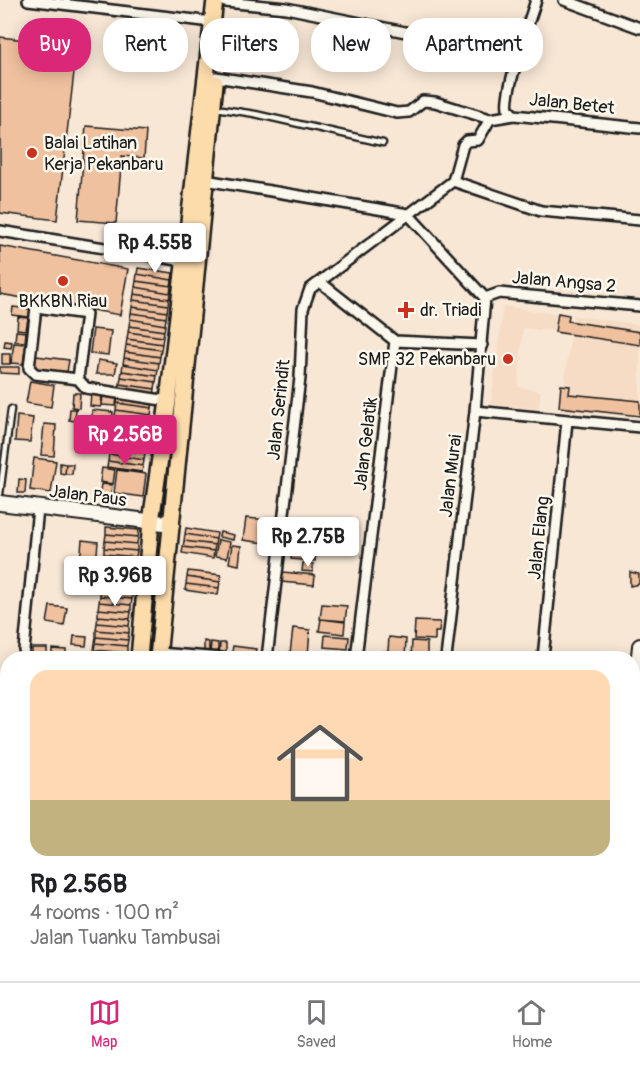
<!DOCTYPE html>
<meta charset="utf-8">
<style>
:root{--surface:#fff;--page:#f2f2f2;--text:#202124;--muted:#757577;--line:#e0e0e0;--accent:#db2777}
body{margin:0;font-family:Pangolin,sans-serif;background:var(--page);color:var(--text);height:100vh;display:flex;flex-direction:column;font-size:22px;white-space:nowrap}
*{box-sizing:border-box;margin:0}
p{font-size:20px;color:var(--muted)}
.icon{flex:none;width:33px;height:33px;fill:none;stroke:currentColor;stroke-width:2;stroke-linecap:round;stroke-linejoin:round}
.map{position:relative;flex:1;overflow:hidden}
.panel{position:absolute;left:0px;top:651px;width:640px;height:330px;display:flex;flex-direction:column;background:var(--surface);border-radius:24px 24px 0 0;box-shadow:0 3px 15px #0003}
.panel>*{flex:none}
.hud{position:absolute;left:18px;top:18px;width:604px;height:54px;display:flex;gap:12px}
.price{position:absolute;translate:-50% -51px;padding:0 14px;border-radius:6px;background:#fff;color:#222;font-size:20px;line-height:39px;filter:drop-shadow(0 2px 3px #0008)}
.price::after{content:'';position:absolute;left:50%;top:36px;width:18px;height:14px;margin-left:-9px;background:inherit;clip-path:polygon(0 0,100% 0,50% 100%)}
.price.on{background:var(--accent);color:#fff}
ul{padding:0;list-style:none}
li{display:grid;align-content:center;gap:12px;height:318px;padding:0 30px}
li span{display:grid;place-items:center;height:186px;border-radius:18px;color:#555}
li>.icon{margin-inline-start:auto}
span .icon{width:108px;height:108px;fill:#fffc;stroke-width:1}
li b{font-size:26px}
.chip{padding:0 21px;border-radius:24px;background:var(--surface);box-shadow:0 3px 15px #0003;font-size:21px;line-height:54px}
.chip.on{background:var(--accent);color:#fff}
.tabs{display:flex;justify-content:space-around;align-items:center;height:84px;border-top:2px solid var(--line);background:var(--surface);font-size:16px;color:var(--muted)}
.tabs a{display:grid;justify-items:center;gap:3px}
.tabs .on{color:var(--accent)}
.map>svg:first-child{display:block}
.built{fill:#f6dcc5}
.green{fill:#a4e3ab;stroke:#608064;stroke-width:1.5}
.building{fill:#f0c19f;stroke:#1c1c1c;stroke-width:1.5}
.lines{fill:none;stroke-linecap:round;stroke-linejoin:round}
.lane-casing{stroke:#1c1c1c;stroke-width:9}
.street-casing{stroke:#1c1c1c;stroke-width:14}
.secondary-casing{stroke:#1c1c1c;stroke-width:18}
.primary-casing{stroke:#1c1c1c;stroke-width:20}
.lane{stroke:#fbf7ec;stroke-width:4.5}
.street{stroke:#fbf7ec;stroke-width:9}
.secondary{stroke:#fbf7ec;stroke-width:14}
.primary{stroke:#fddcac;stroke-width:15}
.poi-dot{fill:#c8321e;stroke:#fbf7ec;stroke-width:2}
.labels{text-anchor:middle;dominant-baseline:central;stroke-width:5;stroke-linejoin:round;paint-order:stroke}
.street-label{font-size:18px;fill:#1c1c1c;stroke:#fbf7ec}
.poi-label{font-size:18px;fill:#1c1c1c;stroke:#fbf7ec;text-anchor:start}
</style>
<div class="map">
<svg width="640" height="981" viewBox="0 0 640 981">
<rect width="100%" height="100%" fill="#f8e7d5"/>
<filter id="ink" filterUnits="userSpaceOnUse"><feTurbulence type="fractalNoise" baseFrequency=".0167" numOctaves="2"/><feDisplacementMap in="SourceGraphic" scale="12" xChannelSelector="R" yChannelSelector="G"/><feConvolveMatrix kernelMatrix="1 2 1 2 8 2 1 2 1" color-interpolation-filters="sRGB"/></filter>
<g filter="url(#ink)">
<path class="built" d="M503,306L556,314L554,331L523,328L518,387L541,391L538,409L491,404Z
M573,315L640,325V416L561,410Z
M640,706V807L633,806V773Z"/>
<path class="green" d="M0,947H7L8,974H51L50,981H13L0,975Z"/>
<path class="building" d="M0,37L77,46L57,220L0,213Z
M86,126L146,131L144,158L122,156L116,223L78,220Z
M0,246L128,269L120,315L0,294Z
M138,268L173,273L172,280L137,274Z
M137,274L172,280L171,286L136,281Z
M136,281L171,286L170,293L135,287Z
M135,287L170,293L169,299L134,294Z
M134,294L169,299L168,305L133,300Z
M133,300L168,305L167,312L132,307Z
M13,307L30,309L29,317L12,315Z
M132,307L167,312L166,318L131,313Z
M131,313L166,318L165,325L130,319Z
M558,313L569,315L568,321L640,332V345L555,332Z
M18,317L28,318L26,330L17,329Z
M130,319L165,325L164,331L129,326Z
M129,326L164,331L163,337L128,332Z
M93,329L111,331L108,355L90,353Z
M16,331L26,332L25,342L15,341Z
M128,332L163,337L162,344L127,339Z
M127,339L162,344L161,350L126,345Z
M5,341L12,342L11,348L4,347Z
M14,343L26,344L23,364L11,363Z
M126,345L161,350L160,357L125,352Z
M125,352L160,357L159,363L124,358Z
M2,354H10V364H2Z
M36,356L69,360L67,372L34,368Z
M124,358L159,363L158,370L123,364Z
M98,360L117,363L115,374H96Z
M123,364L158,370L157,376L122,371Z
M0,367H19V374L0,373Z
M122,371L157,376L156,382L121,377Z
M121,377L156,382L155,389L120,384Z
M30,381L54,385L51,407L26,403Z
M120,384L155,389L154,395L119,390Z
M561,385L570,386L569,394L640,401V416L559,407Z
M91,392L102,393L101,407L90,406Z
M73,393H80L79,408L72,407Z
M103,394L117,396L116,406L102,405Z
M118,397L153,402L152,408L117,403Z
M117,403L152,408L151,415L116,410Z
M70,409H76L75,421L69,420Z
M92,410L113,412L112,422L92,420Z
M116,410L151,415L150,421L115,416Z
M17,416L33,418L30,442L15,441Z
M115,416L150,421L149,428L114,422Z
M114,422L149,428L148,434L113,429Z
M44,424L56,425L54,456L41,455Z
M113,429L148,434L147,440L112,435Z
M112,435L147,440L146,447L111,442Z
M111,442L146,447L145,453L110,448Z
M110,448L145,453L144,460L109,454Z
M109,454L144,460L143,466L108,461Z
M34,458L56,461L51,493L30,490Z
M108,461L143,466L142,472L107,467Z
M60,463L66,464L65,474L60,473Z
M66,464H73L72,474H65Z
M102,468L115,470L113,484L100,482Z
M117,470L146,474L143,497L114,493Z
M19,479L26,480L25,493H18Z
M101,484L112,485L110,499L99,498Z
M246,518L267,520L265,543L243,540Z
M106,527L139,530L138,537L106,534Z
M186,528L217,533L216,539L185,534Z
M220,532L234,535L233,540L219,537Z
M106,534L138,537L137,544L105,541Z
M185,534L216,539L215,545L184,541Z
M82,540L98,542L95,575L79,573Z
M218,540L230,542L227,558L215,556Z
M105,541L137,544V551L104,548Z
M184,541L215,545L214,551L183,547Z
M232,545L241,546L239,565L229,563Z
M183,547L214,551L213,558L182,553Z
M104,548L137,551L136,557L104,554Z
M292,548L316,550L315,561L291,559Z
M104,554L136,557L135,564L103,561Z
M103,561L135,564V571L102,568Z
M303,563L313,564V572L302,571Z
M102,568L135,571L134,578L102,575Z
M188,571L221,575L220,582L187,577Z
M282,572L315,575L314,585L281,582Z
M630,572L639,574V584L630,586Z
M102,575L134,578L133,585L101,582Z
M187,577L220,582L219,588L186,584Z
M101,582L133,585V592L100,589Z
M186,584L219,588L218,595L185,590Z
M100,589L133,592L132,599L100,596Z
M100,596L132,599L131,605L99,602Z
M99,602L131,605V612L98,609Z
M322,604L347,606L345,621L320,619Z
M50,606L67,608L64,626L47,623Z
M98,609L131,612L130,619L98,616Z
M98,616L130,619L129,626L97,623Z
M321,619L345,622L344,634L319,631Z
M415,621L440,622L439,632H435V640L414,639Z
M97,623L129,626V633L96,630Z
M293,628L310,630L308,655L290,654Z
M96,630L129,633L128,640L96,637Z
M325,635L349,637L348,649L324,647Z
M74,636L87,637L86,646L73,645Z
M96,637L128,640L127,646L95,643Z
M389,637L406,639L405,658H383V651H388Z
M204,641L209,642V654H204Z
M412,641L427,642V658H411Z
M211,642L218,643V654L210,653Z
M95,643L127,646V653L94,650Z
M220,643H226V656H219Z
M233,646L256,649L254,658L231,657Z
M32,648H47V658H32Z
M52,649L66,650V658H52Z
M94,650L127,653L126,658L94,657Z
M594,654L631,658H594Z
M594,654L623,657V658H594Z
M636,832L640,834V846L633,843Z
M0,873L8,874V901L0,900Z
M0,920H4L2,942H0Z
M640,955V970H633V968Z
M131,974H151L169,979L168,981H143Z
M151,974H171L169,979Z"/>
<g class="lines">
<defs>
<path id="lane" d="M216,108L255,114L383,143
M0,494L11,409
M0,755L8,757
M633,775L640,776
M0,790L3,789L8,771
M0,913L8,914"/>
<path id="street" d="M28,0L212,22
M536,0C530,19 504,92 508,108C510,112 511,112 514,115L640,128
M564,0L640,28
M225,2L286,8L450,41
M216,77L312,92L397,113L409,112L423,101L435,102L490,119
M205,180L408,214L485,298
M453,181L463,145L467,141L478,140L490,119L514,115
M0,231L184,261
M320,282L395,341L482,345
M485,298L499,293L640,306
M78,379L86,314L36,307L29,368L35,374L78,379L86,388L168,401
M475,411L640,427
M24,650L38,508
M158,653L222,658
M267,658L300,378L303,309L310,289L453,181L541,211L640,220
M356,658L395,341
M446,658L475,411L485,298
M543,658L567,421
M633,926L640,910
M531,974L548,981
M126,975L139,981
M270,981L271,974
M368,981L370,974
M513,981L516,974
M609,981L612,974"/>
<path id="secondary" d="M0,503L172,524
M633,711L640,646
M633,822L640,823"/>
<path id="primary" d="M139,658L151,522L168,401L215,0
M158,658L215,83
M111,981L112,974
M125,981L126,974"/>
</defs>
<use href="#lane" class="lane-casing"/>
<use href="#street" class="street-casing"/>
<use href="#secondary" class="secondary-casing"/>
<use href="#primary" class="primary-casing"/>
<use href="#lane" class="lane"/>
<use href="#street" class="street"/>
<use href="#secondary" class="secondary"/>
<use href="#primary" class="primary"/>
</g>
</g>
<g class="poi-dot">
<circle cx="32" cy="153" r="6"/>
<circle cx="63" cy="281" r="6"/>
<path d="M403 301h6v6h6v6h-6v6h-6v-6h-6v-6h6z"/>
<circle cx="508" cy="359" r="6"/>
</g>
<g class="labels">
<g class="street-label">
<text transform="translate(572 104) rotate(6)">Jalan Betet</text>
<text transform="translate(564 282) rotate(5)">Jalan Angsa 2</text>
<text transform="translate(279 410) rotate(-84)">Jalan Serindit</text>
<text transform="translate(366 444) rotate(-83)">Jalan Gelatik</text>
<text transform="translate(451 476) rotate(-83)">Jalan Murai</text>
<text transform="translate(88 496) rotate(7)">Jalan Paus</text>
<text transform="translate(539 538) rotate(-84)">Jalan Elang</text>
</g>
<g class="poi-label">
<text x="44" y="143">Balai Latihan<tspan x="44" dy="21">Kerja Pekanbaru</tspan></text>
<text x="63" y="301" text-anchor="middle">BKKBN Riau</text>
<text x="420" y="310">dr. Triadi</text>
<text x="496" y="359" text-anchor="end">SMP 32 Pekanbaru</text>
</g>
</g>
</svg>
<b class="price" style="left:155px;top:274px">Rp 4.55B</b>
<b class="price on" style="left:125px;top:466px">Rp 2.56B</b>
<b class="price" style="left:308px;top:568px">Rp 2.75B</b>
<b class="price" style="left:115px;top:607px">Rp 3.96B</b>
<div class="hud">
<a class="chip on">Buy</a>
<a class="chip">Rent</a>
<a class="chip">Filters</a>
<a class="chip">New</a>
<a class="chip">Apartment</a>
</div>
<section class="panel">
<ul>
<li><span style="background:linear-gradient(#ffd9b3 70%,#c2b280 0)"><svg class="icon" aria-label="home" viewBox="0 0 24 24"><path d="M3 11l9-7 9 7M6 9v11h12V9"/></svg></span><div><b>Rp 2.56B</b><p>4 rooms · 100 m²</p><p>Jalan Tuanku Tambusai</p></div></li>
</ul>
</section>
</div>
<nav class="tabs">
<a class="on"><svg class="icon" aria-label="map" viewBox="0 0 24 24"><path d="M3 6l6-2 6 2 6-2v14l-6 2-6-2-6 2zM9 4v14M15 6v14"/></svg>Map</a>
<a><svg class="icon" aria-label="saved" viewBox="0 0 24 24"><path d="M7 4h10v16l-5-4-5 4z"/></svg>Saved</a>
<a><svg class="icon" aria-label="home" viewBox="0 0 24 24"><path d="M3 11l9-7 9 7M6 9v11h12V9"/></svg>Home</a>
</nav>
